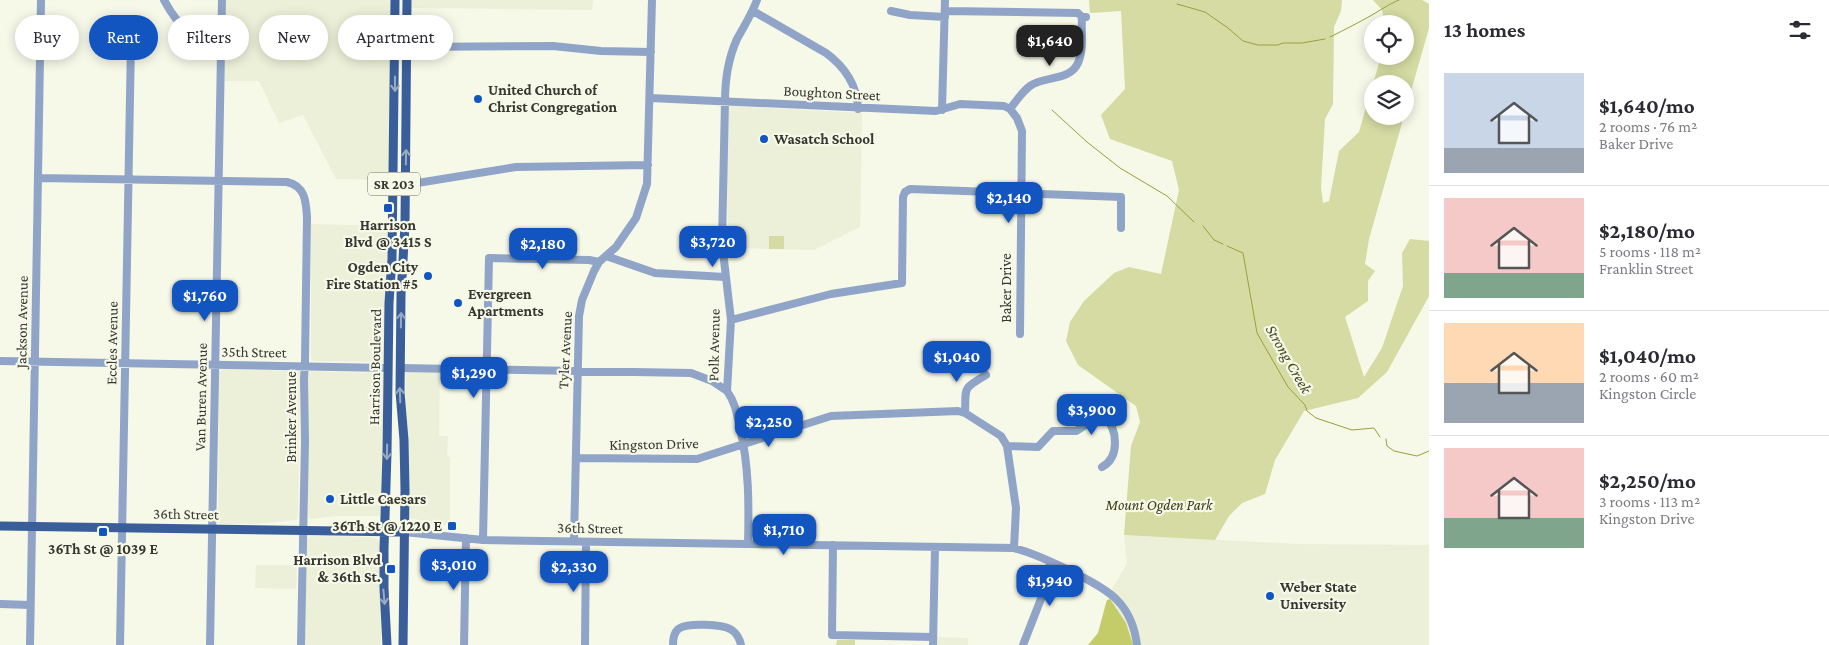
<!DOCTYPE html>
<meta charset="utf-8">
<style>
:root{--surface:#fff;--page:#f7f7f7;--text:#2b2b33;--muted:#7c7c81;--line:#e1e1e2;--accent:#1255c0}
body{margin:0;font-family:"Crimson Pro",serif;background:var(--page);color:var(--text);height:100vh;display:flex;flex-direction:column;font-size:19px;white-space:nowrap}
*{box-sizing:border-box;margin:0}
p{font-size:16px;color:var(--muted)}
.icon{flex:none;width:28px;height:28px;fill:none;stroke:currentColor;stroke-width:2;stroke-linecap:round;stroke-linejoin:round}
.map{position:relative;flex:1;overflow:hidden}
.sheet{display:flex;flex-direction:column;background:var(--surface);width:400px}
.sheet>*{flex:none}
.top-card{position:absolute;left:15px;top:15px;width:475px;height:45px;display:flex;gap:10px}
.controls{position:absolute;left:1364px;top:15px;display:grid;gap:10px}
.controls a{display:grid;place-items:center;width:50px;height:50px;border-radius:50%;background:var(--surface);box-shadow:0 2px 12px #0003;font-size:25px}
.price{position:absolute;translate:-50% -42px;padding:0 11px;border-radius:10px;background:var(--accent);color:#fff;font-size:16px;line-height:32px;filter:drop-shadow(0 1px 2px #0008)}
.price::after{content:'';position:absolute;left:50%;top:30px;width:15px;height:11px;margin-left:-8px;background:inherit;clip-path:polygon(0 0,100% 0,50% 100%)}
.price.selected{background:#222;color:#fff}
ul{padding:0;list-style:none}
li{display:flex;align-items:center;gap:15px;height:125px;padding:0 15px}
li+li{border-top:1px solid var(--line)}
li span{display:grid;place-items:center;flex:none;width:140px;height:100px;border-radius:0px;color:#555}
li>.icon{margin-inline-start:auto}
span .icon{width:60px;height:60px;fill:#fffc;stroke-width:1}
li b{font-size:21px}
h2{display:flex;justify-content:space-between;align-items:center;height:60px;padding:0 15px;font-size:21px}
.tag{padding:0 18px;border-radius:22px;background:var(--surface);box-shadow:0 2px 12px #0003;font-size:18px;line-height:45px}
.tag.selected{background:var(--accent);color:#fff}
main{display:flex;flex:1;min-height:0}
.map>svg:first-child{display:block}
.built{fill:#ecf0d8}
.green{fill:#d5dba2}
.forest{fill:#c3cc68}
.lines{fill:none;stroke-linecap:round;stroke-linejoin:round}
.stream{stroke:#99a03b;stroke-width:1}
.minor{stroke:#8fa4c7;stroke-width:8}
.major{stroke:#3a5e9a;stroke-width:9}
.oneway{stroke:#98abc1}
.poi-dot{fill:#1255c0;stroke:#f6f8e8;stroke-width:2}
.labels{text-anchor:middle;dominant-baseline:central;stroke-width:4.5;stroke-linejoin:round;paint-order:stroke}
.shield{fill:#f6f8e8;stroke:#707167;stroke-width:1}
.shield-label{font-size:14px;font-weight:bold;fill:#363730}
.poi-label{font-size:15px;font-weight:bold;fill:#363730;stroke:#f6f8e8;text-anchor:start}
.street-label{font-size:15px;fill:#363730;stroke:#f6f8e8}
.park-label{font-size:15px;font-style:italic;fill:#393c12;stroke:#f6f8e8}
.water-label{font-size:16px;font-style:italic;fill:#474a21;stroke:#f6f8e8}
</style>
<main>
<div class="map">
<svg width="1429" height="645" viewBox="0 0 1429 645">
<rect width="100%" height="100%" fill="#f6f8e8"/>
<path class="built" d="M226,0H393L389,180L336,179L303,115L279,123L259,81H225Z
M411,0H593L592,10L411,8Z
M726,106L862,113L860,227L814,250L728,248Z
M311,224L388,226L386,360L384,362L314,361L311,359Z
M223,369L298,371L300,372L298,516L296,520L255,524H220L218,522L219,372Z
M311,371L383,373L385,374L382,515L380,516H336L311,519L308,517V374Z
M406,372L440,373L439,436H448L447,456L450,457V526L409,518L404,454Z
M1124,535L1298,544L1429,545V645H1090L1099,634L1112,589L1127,563Z
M311,536L370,537L377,539L381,542L383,547L381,645H305L307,540Z
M256,565H297L296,589L255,588Z
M936,637L968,638V645H936Z"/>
<path class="green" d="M1089,0H1342L1341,11L1334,27L1333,104L1325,119L1321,187L1323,203L1329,201L1339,151L1359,132L1372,86V116H1404L1369,239L1365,264L1375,271L1368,281V301L1345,317L1364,377L1382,348L1403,286L1402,253L1410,239L1429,241V296L1387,372L1358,398L1304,411L1275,460L1265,494L1242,503L1229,516L1215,540L1124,535L1131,446L1140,422L1136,406L1078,365L1066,341L1070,322L1084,301L1114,273L1129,267L1161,274L1179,190L1172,161L1110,139L1101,115L1125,89L1121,11L1090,13Z
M1373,0H1422L1429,4V28L1405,112V84H1373L1381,56H1405V24H1385L1382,10Z
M769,236H784V249H769Z
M837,640H855V645H836Z"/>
<path class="forest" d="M1110,599L1126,623L1133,645H1088L1098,633L1106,603L1107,600Z"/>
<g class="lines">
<path class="stream" d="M1177,4L1205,12L1228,28L1243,41L1258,45H1278L1283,43H1302L1325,39
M1330,37C1344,30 1358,23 1372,15C1382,9 1388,5 1399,0
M1052,110L1087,142L1120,168L1167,196L1194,222
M1203,226L1214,240L1223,244
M1227,246L1243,253L1257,333L1288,387L1305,405L1307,411L1316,418L1352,430L1374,428L1380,437
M1386,439L1387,446L1394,451L1417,456L1429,451"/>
<path class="minor" d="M164,0C178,26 191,39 222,39
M753,11L826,53C844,66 858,86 858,109
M891,11L910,15L945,17
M945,11L1078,13L1082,17H1086
M406,47L553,46L601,51L651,52
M650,98L936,111L960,104L1004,106L1010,109L1017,118L1022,131L1020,334
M1010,109C1016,101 1022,92 1030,86C1045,75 1069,82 1078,63C1084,50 1081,31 1082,17
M942,110L945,0
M38,178L287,182C305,186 306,201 307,217L305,361L304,379L305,441L301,645
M405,185L516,167L648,165
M606,256L655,273L725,277
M731,320L831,294L902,283L903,197L905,192L910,189L1121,197V228
M0,361L388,368
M400,368L691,373L712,381L727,391
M965,413C966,387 962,389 986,375
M1007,446L1038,447L1053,431H1076L1100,416H1104C1118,429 1120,457 1102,467
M576,458L697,459L831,416L958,411L965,413L1001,436L1007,446L1016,508L1014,548
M404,532L483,540L1014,548C1038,554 1101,583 1117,600C1129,612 1135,629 1137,645
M483,540L489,258L589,260L599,262
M574,541L579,316L582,300L594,271L599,262L616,247L636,218L647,184L652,0
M748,544C749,504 749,466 740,428C737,414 735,402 727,391L731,320L722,243L725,101C725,80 728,59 737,39C744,26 752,14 757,0
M833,545L832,635L933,637
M0,604L30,605
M30,645L41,0
M120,645L131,42
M210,645L222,0
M464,645L466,538
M585,645L586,542
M673,645C673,639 674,631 680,628C687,623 722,624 730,629C736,632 740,639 741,645
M933,645L935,547
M1023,645L1046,586L1050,562"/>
<path class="major" d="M0,526L404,532
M387,645L384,588V549L387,453L389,303L392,259L395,0
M403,645L405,490L404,440L400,392L401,295L405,225L407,0"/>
</g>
<defs><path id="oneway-shaft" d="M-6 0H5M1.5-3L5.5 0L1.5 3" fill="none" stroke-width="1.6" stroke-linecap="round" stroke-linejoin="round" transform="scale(1.25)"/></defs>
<g class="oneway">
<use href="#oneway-shaft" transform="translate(395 84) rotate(90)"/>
<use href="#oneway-shaft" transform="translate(406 157) rotate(-89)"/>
<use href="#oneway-shaft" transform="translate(401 320) rotate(-89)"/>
<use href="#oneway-shaft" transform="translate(400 395) rotate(-92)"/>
<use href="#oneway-shaft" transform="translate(387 452) rotate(91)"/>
<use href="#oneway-shaft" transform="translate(384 597) rotate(85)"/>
</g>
<g class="poi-dot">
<circle cx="478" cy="99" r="5"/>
<circle cx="764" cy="139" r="5"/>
<rect x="383" y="203" width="10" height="10" rx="2.5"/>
<circle cx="428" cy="276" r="5"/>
<circle cx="458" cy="303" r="5"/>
<circle cx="330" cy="499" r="5"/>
<rect x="447" y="521" width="10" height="10" rx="2.5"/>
<rect x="98" y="527" width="10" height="10" rx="2.5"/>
<rect x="386" y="564" width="10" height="10" rx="2.5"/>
<circle cx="1270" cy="596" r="5"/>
</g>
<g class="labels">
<rect class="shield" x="368" y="172.5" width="52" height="23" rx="4"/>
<g class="shield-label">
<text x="394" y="184">SR 203</text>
</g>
<g class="poi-label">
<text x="488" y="90">United Church of<tspan x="488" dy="17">Christ Congregation</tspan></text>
<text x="774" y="139">Wasatch School</text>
<text x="388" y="225" text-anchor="middle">Harrison<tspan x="388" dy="17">Blvd @ 3415 S</tspan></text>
<text x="418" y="267" text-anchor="end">Ogden City<tspan x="418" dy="17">Fire Station #5</tspan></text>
<text x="468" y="294">Evergreen<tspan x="468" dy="17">Apartments</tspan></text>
<text x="340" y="499">Little Caesars</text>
<text x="442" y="526" text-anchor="end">36Th St @ 1220 E</text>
<text x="103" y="549" text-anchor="middle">36Th St @ 1039 E</text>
<text x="381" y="560" text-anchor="end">Harrison Blvd<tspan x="381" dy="17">&amp; 36th St.</tspan></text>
<text x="1280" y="587">Weber State<tspan x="1280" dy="17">University</tspan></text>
</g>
<g class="street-label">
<text transform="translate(832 93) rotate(3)">Boughton Street</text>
<text transform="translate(1006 288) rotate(-90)">Baker Drive</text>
<text transform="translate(22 322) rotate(-89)">Jackson Avenue</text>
<text transform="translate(112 343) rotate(-89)">Eccles Avenue</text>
<text transform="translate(714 345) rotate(-89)">Polk Avenue</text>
<text transform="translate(565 350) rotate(-87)">Tyler Avenue</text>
<text transform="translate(254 352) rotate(1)">35th Street</text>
<text transform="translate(375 367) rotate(-89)">Harrison Boulevard</text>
<text transform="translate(201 397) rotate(-89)">Van Buren Avenue</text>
<text transform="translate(291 417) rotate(-90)">Brinker Avenue</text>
<text transform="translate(654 444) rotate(-1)">Kingston Drive</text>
<text transform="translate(186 514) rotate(1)">36th Street</text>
<text transform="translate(590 528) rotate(1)">36th Street</text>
</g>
<g class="park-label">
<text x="1159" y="505">Mount Ogden Park</text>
</g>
<g class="water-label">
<text transform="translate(1289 359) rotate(60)">Strong Creek</text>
</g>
</g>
</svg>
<div class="controls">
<a><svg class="icon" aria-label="locate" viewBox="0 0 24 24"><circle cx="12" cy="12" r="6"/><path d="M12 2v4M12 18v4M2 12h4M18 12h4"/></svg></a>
<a><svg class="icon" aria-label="layers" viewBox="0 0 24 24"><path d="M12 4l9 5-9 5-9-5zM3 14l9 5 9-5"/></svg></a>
</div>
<b class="price selected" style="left:1050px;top:67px">$1,640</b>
<b class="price" style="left:1009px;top:224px">$2,140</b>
<b class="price" style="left:713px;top:268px">$3,720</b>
<b class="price" style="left:543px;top:270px">$2,180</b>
<b class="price" style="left:205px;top:322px">$1,760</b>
<b class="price" style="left:957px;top:383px">$1,040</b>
<b class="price" style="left:474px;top:399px">$1,290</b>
<b class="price" style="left:1092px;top:436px">$3,900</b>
<b class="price" style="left:769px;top:448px">$2,250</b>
<b class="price" style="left:784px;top:556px">$1,710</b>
<b class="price" style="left:454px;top:591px">$3,010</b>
<b class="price" style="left:574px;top:593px">$2,330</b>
<b class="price" style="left:1050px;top:607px">$1,940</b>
<div class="top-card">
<a class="tag">Buy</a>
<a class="tag selected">Rent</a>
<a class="tag">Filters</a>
<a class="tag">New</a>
<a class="tag">Apartment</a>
</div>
</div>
<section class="sheet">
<h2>13 homes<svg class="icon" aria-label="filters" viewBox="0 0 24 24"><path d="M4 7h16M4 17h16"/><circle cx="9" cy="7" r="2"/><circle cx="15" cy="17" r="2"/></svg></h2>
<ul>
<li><span style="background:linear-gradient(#c9d6e8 75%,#9aa5b1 0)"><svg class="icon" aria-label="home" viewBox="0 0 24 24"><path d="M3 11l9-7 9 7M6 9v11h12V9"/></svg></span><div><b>$1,640/mo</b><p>2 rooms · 76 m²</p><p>Baker Drive</p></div></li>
<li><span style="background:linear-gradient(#f6c9c9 75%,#7fa58c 0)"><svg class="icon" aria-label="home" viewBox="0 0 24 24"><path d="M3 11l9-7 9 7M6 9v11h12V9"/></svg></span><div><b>$2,180/mo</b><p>5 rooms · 118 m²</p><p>Franklin Street</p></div></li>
<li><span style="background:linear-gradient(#ffd9b3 60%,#9aa5b1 0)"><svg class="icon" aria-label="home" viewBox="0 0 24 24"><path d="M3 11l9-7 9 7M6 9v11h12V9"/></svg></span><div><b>$1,040/mo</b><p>2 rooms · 60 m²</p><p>Kingston Circle</p></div></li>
<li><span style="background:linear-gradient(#f6c9c9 70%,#7fa58c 0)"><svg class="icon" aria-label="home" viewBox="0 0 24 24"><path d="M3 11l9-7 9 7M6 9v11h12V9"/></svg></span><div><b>$2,250/mo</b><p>3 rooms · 113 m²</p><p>Kingston Drive</p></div></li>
</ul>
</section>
</main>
